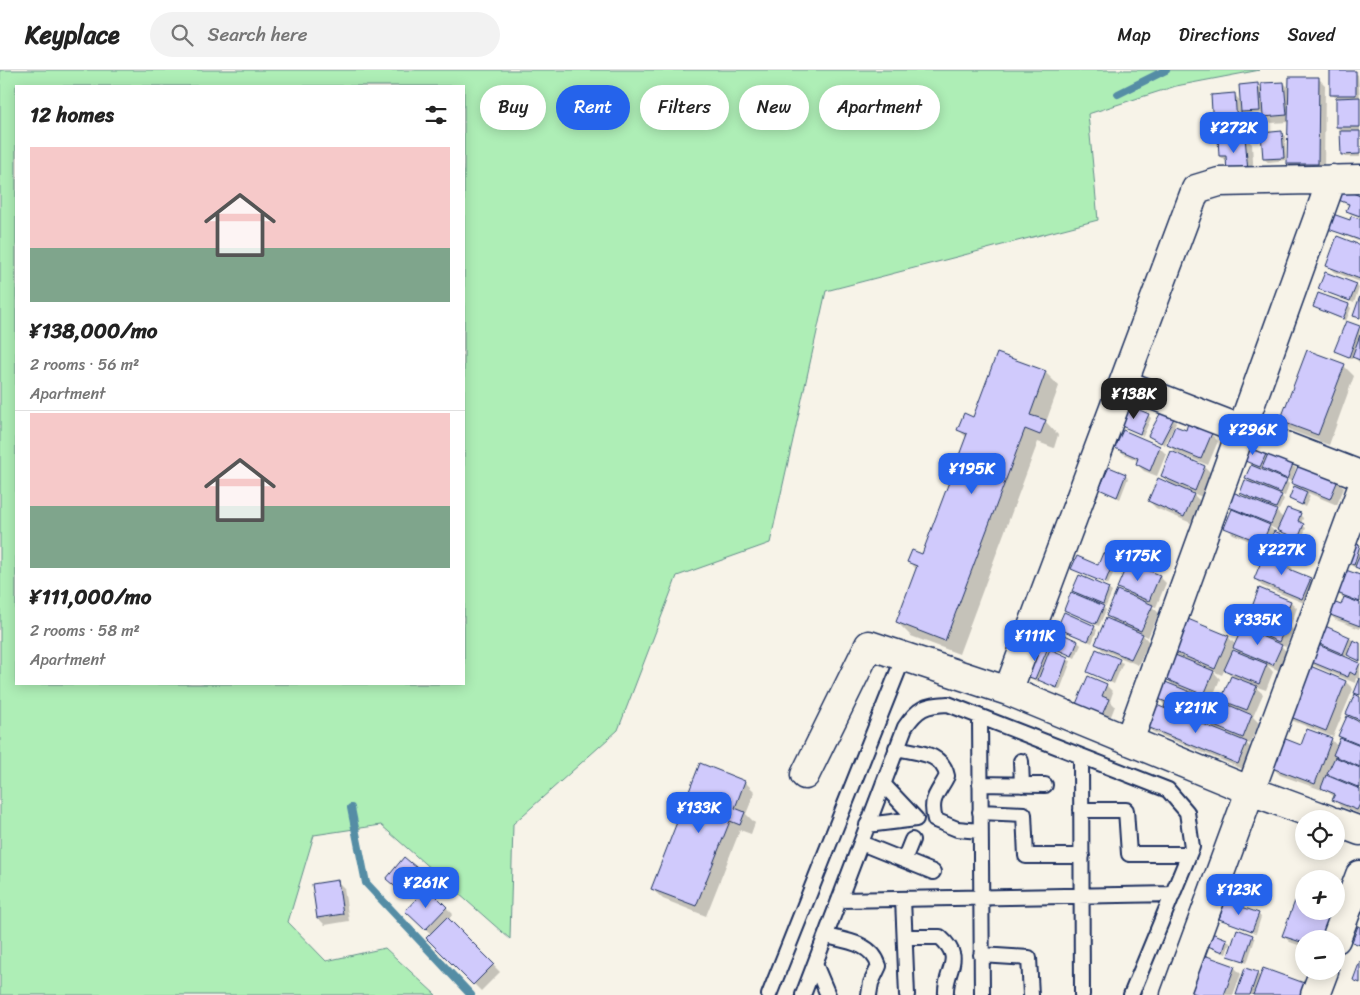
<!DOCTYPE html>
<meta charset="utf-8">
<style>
:root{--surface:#fff;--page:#f2f2f2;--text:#222;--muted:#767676;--line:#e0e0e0;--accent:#2563eb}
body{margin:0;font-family:Sriracha,sans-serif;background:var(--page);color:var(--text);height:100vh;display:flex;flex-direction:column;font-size:19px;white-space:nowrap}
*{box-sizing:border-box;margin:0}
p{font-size:16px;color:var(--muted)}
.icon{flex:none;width:28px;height:28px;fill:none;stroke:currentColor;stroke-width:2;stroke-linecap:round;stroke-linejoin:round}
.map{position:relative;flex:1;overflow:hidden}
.drawer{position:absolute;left:15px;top:15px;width:450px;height:600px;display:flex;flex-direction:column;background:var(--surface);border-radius:0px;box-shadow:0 2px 12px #0003}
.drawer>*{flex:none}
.top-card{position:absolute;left:480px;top:15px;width:475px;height:45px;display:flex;gap:10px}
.buttons{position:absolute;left:1295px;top:740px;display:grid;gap:10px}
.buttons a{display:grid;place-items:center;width:50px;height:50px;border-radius:50%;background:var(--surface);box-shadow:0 2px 12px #0003;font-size:25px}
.price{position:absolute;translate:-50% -42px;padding:0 11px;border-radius:10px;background:var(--accent);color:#fff;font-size:16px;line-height:32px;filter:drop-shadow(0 1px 2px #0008)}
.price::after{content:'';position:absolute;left:50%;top:30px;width:15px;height:11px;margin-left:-8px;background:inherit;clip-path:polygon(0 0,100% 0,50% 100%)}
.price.current{background:#222;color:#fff}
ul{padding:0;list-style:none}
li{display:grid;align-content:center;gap:10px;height:265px;padding:0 15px}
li+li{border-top:1px solid var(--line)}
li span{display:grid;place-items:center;height:155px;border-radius:0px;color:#555}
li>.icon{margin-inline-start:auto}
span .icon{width:90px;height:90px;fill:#fffc;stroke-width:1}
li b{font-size:21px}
h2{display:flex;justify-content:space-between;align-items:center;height:60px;padding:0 15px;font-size:21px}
.pill{padding:0 18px;border-radius:22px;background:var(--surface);box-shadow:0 2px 12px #0003;font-size:18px;line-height:45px}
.pill.current{background:var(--accent);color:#fff}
header{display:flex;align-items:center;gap:30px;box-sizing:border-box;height:70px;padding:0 25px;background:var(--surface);border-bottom:1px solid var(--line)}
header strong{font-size:24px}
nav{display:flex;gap:28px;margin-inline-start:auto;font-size:18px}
.search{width:350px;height:45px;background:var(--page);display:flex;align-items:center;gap:12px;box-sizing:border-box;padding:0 18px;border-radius:28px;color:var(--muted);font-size:19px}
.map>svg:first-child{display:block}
.green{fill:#aeeeb6;stroke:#648e8a;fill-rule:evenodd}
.shadow{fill:#0003;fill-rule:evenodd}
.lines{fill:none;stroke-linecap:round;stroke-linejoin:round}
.stream{stroke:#558da5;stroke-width:8}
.building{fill:#d0cafc;stroke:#1b2f5e}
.lane-casing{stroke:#1b2f5e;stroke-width:18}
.street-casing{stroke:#1b2f5e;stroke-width:31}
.lane{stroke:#f7f3e8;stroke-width:14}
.street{stroke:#f7f3e8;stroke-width:28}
</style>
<header>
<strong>Keyplace</strong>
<div class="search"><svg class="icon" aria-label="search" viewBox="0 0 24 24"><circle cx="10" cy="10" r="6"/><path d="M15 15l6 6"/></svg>Search here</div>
<nav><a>Map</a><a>Directions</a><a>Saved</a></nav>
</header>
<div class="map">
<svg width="1360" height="925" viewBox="0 0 1360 925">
<rect width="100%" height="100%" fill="#f7f3e8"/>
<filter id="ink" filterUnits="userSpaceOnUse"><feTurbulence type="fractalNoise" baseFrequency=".02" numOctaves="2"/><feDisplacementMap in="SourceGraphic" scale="10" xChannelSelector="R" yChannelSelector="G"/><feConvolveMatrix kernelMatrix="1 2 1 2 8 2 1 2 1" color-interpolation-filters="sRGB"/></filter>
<g filter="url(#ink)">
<path class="green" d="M0,0H1260L1176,16L1088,44L1098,150L826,221L770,473L677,506L618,660L513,754L510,869L381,755L314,765L288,852L326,891L385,878L436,925H0ZM16,16H464V614H16Z"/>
<path class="shadow" d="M1355,2L1358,5L1360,29V87H1345L1342,84L1343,63L1337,57V28L1332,25Z
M1318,8L1325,15L1324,100H1295L1288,94L1289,52L1271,53L1264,43L1245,45L1242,41L1244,62L1221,63L1215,57L1234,24L1241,32L1257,15L1262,20L1284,13L1290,19Z
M1282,63L1285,66L1286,90L1268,92L1264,89Z
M1245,67L1252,74L1254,109L1228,93L1220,86Z
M1360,127V147L1351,144L1348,141L1350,136L1337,129Z
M1360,151V172L1326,157L1351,152Z
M1360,176V212L1334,202L1328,196Z
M1356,215L1359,218L1354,233L1319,219Z
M1348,235L1351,238L1346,251L1314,237Z
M1359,257L1360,258V293L1353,286L1352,289L1336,281Z
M1344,296L1354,306L1329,375L1292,361L1282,351Z
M1045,302L1059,316L1046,352L1058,365L1054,378L1038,372L959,584L911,566L897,552L917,500L909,492L922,485L967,368L959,360Z
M1148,345L1151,348L1143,366L1120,355Z
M1173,349L1176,352L1165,375L1153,368Z
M1186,362L1211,364L1218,371L1208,395L1175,382L1169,375Z
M1159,377L1166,384L1157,406L1144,401L1137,394L1138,391L1124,384L1117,378Z
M1172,383L1205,397L1212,404L1202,427L1191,422L1201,432L1191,453L1156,438L1149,431L1171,415L1162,406Z
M1265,385L1296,398L1291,411L1283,408L1289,414L1285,426L1278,423L1284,429L1279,440L1272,437L1284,449L1300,445L1303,448L1301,454L1306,458L1301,471L1269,456L1277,464L1305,478L1298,495L1282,488L1293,499L1292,501L1310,509L1317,516L1309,535L1262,516L1255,509L1275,488L1268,479L1233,464L1226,457L1232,441L1226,434L1248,430L1241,422L1253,415L1247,408L1252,395L1242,389ZM1264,398L1270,404L1262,401Z
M1300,396L1338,411L1344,418L1337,435L1306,422L1310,426L1305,437L1290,429L1300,420L1293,413Z
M1125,405L1128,408L1120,429L1101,419Z
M1348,472L1360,477V500L1344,492Z
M1115,489L1118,492L1108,515L1073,499L1098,496Z
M1159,506L1166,513L1156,537L1150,535L1159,543L1148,567L1142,564L1149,572L1138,595L1103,580L1096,574L1115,553L1108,546L1126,525L1119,517Z
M1360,507V559L1336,550L1329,544L1342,537L1345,529L1333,520Z
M1108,519L1112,522L1106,536L1099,533L1106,540L1099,556L1065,540L1080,527L1073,520Z
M1291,532L1297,538L1290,557L1293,560L1286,577L1280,575L1288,583L1280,601L1267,595L1273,602L1266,620L1254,616L1263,624L1253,647L1259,653L1250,674L1245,672L1253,680L1245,700L1153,662L1146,656L1171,642L1158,628L1174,616L1167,609L1176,585L1171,580L1228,567L1236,575L1253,564L1246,557L1259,542L1253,536ZM1234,577L1242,585L1232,581ZM1225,599L1232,606L1222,629L1229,636L1209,653L1216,661L1202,655L1211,635L1204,628L1211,631L1220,609L1213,601L1222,605Z
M1059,557H1094L1097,560L1092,573Z
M1349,568L1360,574V592L1347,584L1345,588L1360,595V610L1356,608L1355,613L1315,596L1308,589L1323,578L1317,572Z
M1078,572L1081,575L1075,588L1051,576Z
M1046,581L1071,591L1060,620L1039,610V612L1027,607Z
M1097,581L1123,593L1114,614L1088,601Z
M1304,595L1346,612L1353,619L1333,667L1291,650Z
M1106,615L1113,622L1110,631L1115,636L1109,651L1084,641L1077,634Z
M1360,628V744L1340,736L1334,729L1335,727L1322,718V720L1280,705L1273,698L1302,677L1331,669L1337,676L1347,648L1354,651L1348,644ZM1328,703L1335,710L1327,706Z
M745,712L755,722L746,744L755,753L751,764L740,760L706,846L663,829L652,819Z
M404,789L425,807L408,827L391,812Z
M337,811L344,818L349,851L325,855L318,848L313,815Z
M427,819L453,844L448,850L500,902L481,921L428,868L431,864L407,841Z
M1304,841L1331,869H1304V877L1290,872L1283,866Z
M1258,844L1261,847L1256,863L1220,848Z
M1252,866L1255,869L1247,893L1229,885Z
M1227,870L1230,873L1226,884L1206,875Z
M1234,897L1241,904L1233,925H1196L1192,922Z
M1257,904L1261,907L1312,925H1237Z"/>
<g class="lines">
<path class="stream" d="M1118,24L1166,0
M351,738L366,813L471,925"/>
</g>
<path class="building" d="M1330,1H1356V25H1330Z
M1289,7H1319L1318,94H1287Z
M1284,12L1287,45L1263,47L1261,13Z
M1258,13L1260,41L1241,42L1239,15Z
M1235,23L1237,55L1213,57L1211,25Z
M1360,27V57H1336V28Z
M1282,61L1284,88L1263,89L1261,63Z
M1340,61H1360V84L1341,85Z
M1245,66L1248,102L1227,104L1226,86H1219L1218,68Z
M1340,118L1360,126V146L1346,141L1349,134L1336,129Z
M1330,143L1350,150L1351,146L1360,149V170L1325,158Z
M1337,166L1360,175V209L1326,196Z
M1325,202L1357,214L1350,231L1318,219Z
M1318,223L1349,234L1343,249L1313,237Z
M1360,226V248L1353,246Z
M1346,251L1360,256L1349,287L1334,281Z
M1360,265V290L1352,287Z
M1307,280L1345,294L1318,365L1280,351Z
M997,283L1046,301L1030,345L1046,350L1040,365L1025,359L945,571L896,552L917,496L907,492L912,480L922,484L967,364L957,360L964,343L973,347Z
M1128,335L1149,344L1140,364L1119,355Z
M1161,342L1174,348L1161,373L1148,366Z
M1188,353L1212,363L1201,389L1167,375L1175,356L1186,360Z
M1123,360L1160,376L1150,401L1136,394L1138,388L1115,378Z
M1246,375L1266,384L1260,397L1240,389Z
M1171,381L1205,396L1195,421L1161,406Z
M1268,384L1293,394L1287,409L1262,398Z
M1299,394L1338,410L1330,429L1291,413Z
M1251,395L1287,410L1281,423L1245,408Z
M1109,397L1126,404L1117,427L1099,419Z
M1158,408L1194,424L1184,447L1148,431Z
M1245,410L1282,425L1276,438L1240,423Z
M1294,416L1307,422L1302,435L1289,429Z
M1230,421L1277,440L1271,454L1224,435Z
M1287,438L1301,443L1298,451L1304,454L1298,469L1277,460Z
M1232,439L1270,455L1262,473L1224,458Z
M1274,461L1302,473L1295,492L1266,480Z
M1347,470L1360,475L1354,495L1339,489Z
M1265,482L1286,491L1284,497L1311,508L1302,529L1254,509Z
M1103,483L1115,488L1105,513L1071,499L1077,486L1098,495Z
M1360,484V499L1355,497Z
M1128,492L1160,505L1149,531L1117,518Z
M1340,498L1360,505V532L1332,521Z
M1079,505L1109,518L1103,534L1072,521Z
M1259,518L1291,531L1283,550L1252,537Z
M1117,520L1153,535L1141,561L1106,546Z
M1071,522L1104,536L1096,554L1064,540Z
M1344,527L1360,533V556L1328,544L1333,532L1341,535Z
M1252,538L1287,553L1279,572L1244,557Z
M1064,542L1095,556L1088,571L1057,558Z
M1183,547L1229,566L1215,599L1170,580Z
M1106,548L1143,564L1131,589L1095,574Z
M1323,555L1350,567L1343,584L1315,572Z
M1242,558L1282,575L1273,595L1233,578Z
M1056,561L1078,571L1072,586L1049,576Z
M1353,570L1360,573V591L1347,585Z
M1314,573L1360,593L1355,605L1350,602L1348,607L1307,590Z
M1034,575L1047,580L1035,609L1023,605Z
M1050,579L1068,587L1057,618L1038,610Z
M1096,579L1120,589L1110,612L1087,602Z
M1233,580L1267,594L1259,614L1224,600Z
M1175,585L1214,601L1204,625L1165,609Z
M1303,593L1346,611L1326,661L1283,644Z
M1088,606L1107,614L1102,626L1109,629L1102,645L1076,634Z
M1231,606L1257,616L1247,640L1221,630Z
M1360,608V625L1354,623Z
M1163,611L1205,628L1195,650L1164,637L1166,632L1156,628Z
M1355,624L1360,627V650L1346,644Z
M1217,630L1252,645L1243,668L1207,653Z
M1154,634L1247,672L1238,694L1145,656Z
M1347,646L1360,652V675L1338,666Z
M1307,659L1332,668L1315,714L1272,698L1283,668L1301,675Z
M1340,668L1360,676V697L1333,685Z
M1335,687L1360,698V718L1327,704Z
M700,693L745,711L735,738L745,742L740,755L730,751L696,836L651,819Z
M1326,705L1360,719V734L1357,740L1332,730L1335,724L1321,718Z
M404,787L423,803L405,825L386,809Z
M338,810L343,844L317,848L312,814Z
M427,817L447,837L425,860L405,841Z
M1225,831L1259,843L1252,861L1219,849Z
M1295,831L1304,834V841H1323L1331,844L1322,869H1304V873L1282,866Z
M447,847L494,894L473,915L426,868Z
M1358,856L1360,857V875L1352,872Z
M1237,859L1253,865L1244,891L1228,886Z
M1209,862L1227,869L1223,882L1205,875Z
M1204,885L1235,896L1224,925H1199L1191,922Z
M1360,891V913L1353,910Z
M1245,898L1258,902L1250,925H1236Z
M1263,898L1307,914L1303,925H1253Z"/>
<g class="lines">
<defs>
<path id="lane" d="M980,647L982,925
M896,678C917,683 942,682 947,706C938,724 929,728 935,750L957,759L980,761
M1081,686L1082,925
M1021,691L1022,715
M980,714L1045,715
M1081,740H1126L1129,784H1189
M980,742L1024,744L1026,786H1082
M867,755L916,749L883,714
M861,773L933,802
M904,790L912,770
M903,829L907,925
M839,830L1173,824
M826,866C847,871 872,873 879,896L871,913L869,925
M905,867H940C966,890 944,899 946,925
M981,885L1029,888L1031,925
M815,894L828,925
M769,925L904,586
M803,925L905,657C918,638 925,635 948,634L1168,720L1187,742L1192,777L1131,925"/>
<path id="street" d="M1124,314L1360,405
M1008,621L1196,119L1219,112L1360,109
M1129,671L1332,109
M805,705L869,575L1008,621L1251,721L1327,749
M1336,752L1360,761
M1336,869L1360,805
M1175,925L1360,423
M1315,925L1324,901"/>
</defs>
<use href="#lane" class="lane-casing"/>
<use href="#street" class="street-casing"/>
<use href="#lane" class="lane"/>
<use href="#street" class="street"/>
</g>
</g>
</svg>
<div class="buttons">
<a><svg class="icon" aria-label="locate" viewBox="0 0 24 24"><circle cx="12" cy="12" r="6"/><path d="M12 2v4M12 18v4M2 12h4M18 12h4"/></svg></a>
<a>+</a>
<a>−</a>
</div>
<b class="price" style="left:1234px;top:84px">¥272K</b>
<b class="price current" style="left:1134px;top:350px">¥138K</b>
<b class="price" style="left:1253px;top:386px">¥296K</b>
<b class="price" style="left:972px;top:425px">¥195K</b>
<b class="price" style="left:1282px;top:506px">¥227K</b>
<b class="price" style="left:1138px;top:512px">¥175K</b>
<b class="price" style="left:1258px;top:576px">¥335K</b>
<b class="price" style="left:1035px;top:592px">¥111K</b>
<b class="price" style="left:1196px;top:664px">¥211K</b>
<b class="price" style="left:699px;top:764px">¥133K</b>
<b class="price" style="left:426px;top:839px">¥261K</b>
<b class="price" style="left:1239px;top:846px">¥123K</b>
<div class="top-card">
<a class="pill">Buy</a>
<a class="pill current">Rent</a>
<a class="pill">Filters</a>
<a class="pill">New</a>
<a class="pill">Apartment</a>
</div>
<section class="drawer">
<h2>12 homes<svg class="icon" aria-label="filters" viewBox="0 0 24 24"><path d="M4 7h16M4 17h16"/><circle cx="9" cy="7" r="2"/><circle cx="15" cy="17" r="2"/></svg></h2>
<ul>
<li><span style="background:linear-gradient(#f6c9c9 65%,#7fa58c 0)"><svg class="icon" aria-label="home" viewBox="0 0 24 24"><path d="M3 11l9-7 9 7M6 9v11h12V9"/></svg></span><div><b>¥138,000/mo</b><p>2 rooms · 56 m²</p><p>Apartment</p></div></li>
<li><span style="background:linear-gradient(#f6c9c9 60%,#7fa58c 0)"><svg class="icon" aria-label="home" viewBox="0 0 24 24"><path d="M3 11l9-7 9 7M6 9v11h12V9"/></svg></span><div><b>¥111,000/mo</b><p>2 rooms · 58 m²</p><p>Apartment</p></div></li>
</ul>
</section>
</div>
